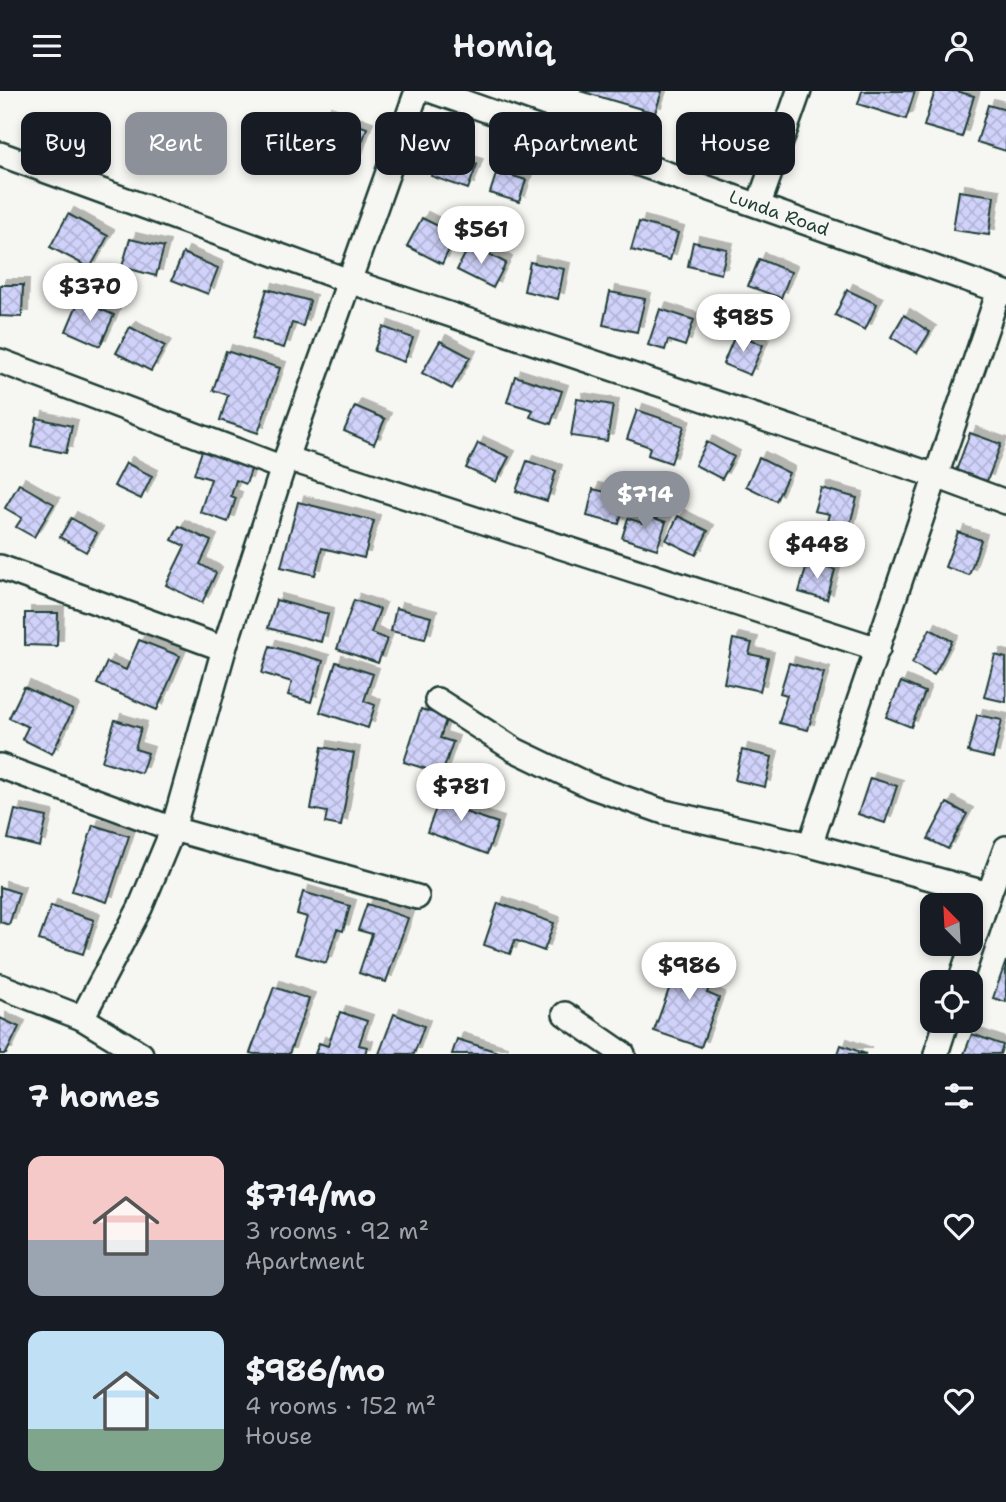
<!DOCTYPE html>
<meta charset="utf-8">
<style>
:root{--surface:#171b24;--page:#242831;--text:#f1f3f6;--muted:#9ea1a6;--accent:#8c9099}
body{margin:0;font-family:"Shantell Sans",sans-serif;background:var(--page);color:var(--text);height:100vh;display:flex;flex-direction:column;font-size:26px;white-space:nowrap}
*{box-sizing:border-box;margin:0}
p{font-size:23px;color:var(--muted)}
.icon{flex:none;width:38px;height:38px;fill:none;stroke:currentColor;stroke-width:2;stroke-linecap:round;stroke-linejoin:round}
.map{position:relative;height:963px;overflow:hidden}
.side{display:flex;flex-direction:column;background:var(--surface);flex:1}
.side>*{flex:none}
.banner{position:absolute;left:21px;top:21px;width:964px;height:63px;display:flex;gap:14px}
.needle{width:46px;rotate:336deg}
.controls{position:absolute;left:920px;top:802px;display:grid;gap:14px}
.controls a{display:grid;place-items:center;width:63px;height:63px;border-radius:14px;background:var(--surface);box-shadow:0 4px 10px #0003;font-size:35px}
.price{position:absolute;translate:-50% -60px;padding:0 16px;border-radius:24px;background:#fff;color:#222;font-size:23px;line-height:46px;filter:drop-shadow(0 2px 4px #0008)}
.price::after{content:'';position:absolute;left:50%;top:42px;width:21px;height:16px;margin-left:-10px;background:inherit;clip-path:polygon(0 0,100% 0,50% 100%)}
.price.selected{background:var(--accent);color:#fff}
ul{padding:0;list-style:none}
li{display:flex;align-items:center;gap:21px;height:175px;padding:0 28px}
li span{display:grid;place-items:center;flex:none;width:196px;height:140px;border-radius:14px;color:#555}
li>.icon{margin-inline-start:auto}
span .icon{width:84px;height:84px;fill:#fffc;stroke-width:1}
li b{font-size:30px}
h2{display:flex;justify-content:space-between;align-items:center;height:84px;padding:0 28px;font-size:30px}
.chip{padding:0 24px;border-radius:14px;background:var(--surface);box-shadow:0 4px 10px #0003;font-size:24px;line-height:63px}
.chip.selected{background:var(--accent);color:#fff}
header{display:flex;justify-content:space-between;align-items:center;height:91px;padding:0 28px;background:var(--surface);font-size:32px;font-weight:600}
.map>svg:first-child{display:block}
.building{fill:url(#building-cross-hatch);stroke:#1f3d34;stroke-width:2;filter:url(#shadow)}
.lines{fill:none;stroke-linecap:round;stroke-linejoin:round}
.minor-casing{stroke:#1f3d34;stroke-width:28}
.minor{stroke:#f6f6f2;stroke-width:23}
.labels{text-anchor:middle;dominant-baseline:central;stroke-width:7;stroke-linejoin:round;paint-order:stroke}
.street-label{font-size:18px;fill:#1f3d34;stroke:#f6f6f2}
</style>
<header><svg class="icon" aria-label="menu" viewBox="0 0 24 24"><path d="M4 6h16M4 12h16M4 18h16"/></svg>Homiq<svg class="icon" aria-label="person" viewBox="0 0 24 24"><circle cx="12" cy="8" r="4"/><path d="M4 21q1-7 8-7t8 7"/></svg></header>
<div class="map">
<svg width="1006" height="963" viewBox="0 0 1006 963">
<defs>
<pattern id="building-cross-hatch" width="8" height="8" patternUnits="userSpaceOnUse" patternTransform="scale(1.75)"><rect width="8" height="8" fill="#d0d2fa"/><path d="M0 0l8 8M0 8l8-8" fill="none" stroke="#b2b5d7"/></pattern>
<filter id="shadow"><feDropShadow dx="6" dy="-6" stdDeviation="0" flood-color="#0004"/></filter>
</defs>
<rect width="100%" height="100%" fill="#f6f6f2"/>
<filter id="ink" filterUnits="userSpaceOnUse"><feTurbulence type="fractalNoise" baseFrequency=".0143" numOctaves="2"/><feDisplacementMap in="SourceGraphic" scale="14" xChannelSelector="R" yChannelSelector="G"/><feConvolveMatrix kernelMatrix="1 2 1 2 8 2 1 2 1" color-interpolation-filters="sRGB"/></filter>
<g filter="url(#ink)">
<path class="building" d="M580,0H662L655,22Z
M862,0H915L906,28L858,13Z
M935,0H956L974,5L962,46L924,35Z
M988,14L1006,19V60L977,51Z
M325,22L367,37L356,69L314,54Z
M439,60L477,73L468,98L431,85Z
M497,80L526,89L519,111L490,102Z
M959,100L994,105L989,144L953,139Z
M68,123L108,145L90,177L50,156Z
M422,127L456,144L442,173L407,155Z
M639,131L678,142L670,169L631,159Z
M130,148L164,156L156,185L122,176Z
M693,151L727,158L721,183L688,175Z
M470,153L506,172L493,197L457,179Z
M183,162L218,177L208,203L172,189Z
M759,168L791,181L781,207L748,195Z
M530,171L564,178L558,208L524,200Z
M0,194H23L22,226L0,225Z
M267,198L310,210L303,235L292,232L284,257L252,248Z
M847,199L877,213L865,239L835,224Z
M610,201L645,208L637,241L603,234Z
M79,209L114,224L100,255L66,240Z
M660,218L694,229L685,255L668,249L665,259L648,254Z
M904,224L930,241L917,262L891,246Z
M130,236L165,255L151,280L116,262Z
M383,236L413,247L404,271L374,260Z
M736,242L763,254L750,284L723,273Z
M440,250L470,266L452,298L422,282Z
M226,260L280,277L258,342L220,329L228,304L213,299Z
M515,285L562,300L551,333L530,326L533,319L507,311Z
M577,308L613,314L607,350L571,345Z
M355,315L385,328L374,353L344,340Z
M637,319L684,335L671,372L648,364L650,356L627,348Z
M37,327L72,335L66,362L31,355Z
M970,342L1001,353L987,390L956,380Z
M707,351L734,366L722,388L695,374Z
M478,352L509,366L496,391L466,377Z
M202,360L252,376L246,393L236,389L231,405L236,407L228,431L200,421L211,388L194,383Z
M759,367L789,382L776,410L746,395Z
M527,370L556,380L547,410L516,400Z
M126,372L152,385L141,408L114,395Z
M19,393L54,413L34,446L16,436L22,427L5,417Z
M821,397L857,407L847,444L825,438L829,423L814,420Z
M593,398L626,406L619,433L587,425Z
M298,411L374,430L364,467L322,457L315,484L281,476Z
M645,424L666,431L657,458L622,447L628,427L642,432Z
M678,425L708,440L696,464L666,449Z
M71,427L97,442L86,461L60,446Z
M179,435L211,450L200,473L216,482L202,512L166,494L185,455L172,449Z
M958,441L981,449L969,484L945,476Z
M808,471L835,479L827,509L799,501Z
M276,509L328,523L321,551L268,537Z
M354,509L380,518L371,542L387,548L378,572L337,558Z
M396,517L431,526L425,548L391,540Z
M25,522H58L57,555L25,554Z
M930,538L952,550L934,584L912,572Z
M733,548L752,552L749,563L768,567L760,600L724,592Z
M139,549L180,565L157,619L97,593L107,571L126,579Z
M270,555L323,570L311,611L288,604L292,591L262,582Z
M995,564L1006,567V611L984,606Z
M336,571L373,583L364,610L375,614L368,637L320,621Z
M789,572L824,582L808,639L779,632L787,604L780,602Z
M901,591L925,601L911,636L886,626Z
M24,596L73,619L52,663L22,648L28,636L9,627Z
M421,618L447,626L440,647L453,651L442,683L404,671Z
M977,624L1002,629L993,667L968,661Z
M115,629L141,637L135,658L148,662L141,682L102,670Z
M322,656L354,662L341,735L325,732L327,721L311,718Z
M742,659L772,666L765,696L735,689Z
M870,687L897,695L885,732L858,723Z
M444,696L470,706L465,721L498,732L487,763L427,741Z
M947,712L967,723L948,758L928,748Z
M15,719L47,726L40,756L8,748Z
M93,734L129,745L107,811L72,800Z
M0,796L19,802L9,834L0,831Z
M303,801L350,815L343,840L337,838L326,872L295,863L307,826L297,823Z
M498,812L554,832L544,860L515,849L510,863L484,854Z
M367,813L408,827L386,891L359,882L372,843L358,839Z
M51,815L94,829L83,863L39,849Z
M682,862L716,875L707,902L719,907L701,956L654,940Z
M1006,870V911L993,907Z
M274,896L309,908L289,963H254L250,962Z
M340,921L367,930L359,954L367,956L365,963H315L319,952L328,955Z
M394,923L424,935L414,963H379Z
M0,927L19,936L6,963H0Z
M972,943L1003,954L1000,963H964Z
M457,948L501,962V963H452Z
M841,954L866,963H838Z"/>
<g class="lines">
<defs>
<g id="minor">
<path id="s1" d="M432,0L1006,202"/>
<path d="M0,63L349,190L936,385L1006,411"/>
<path d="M759,113L799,0"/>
<path d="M0,270L283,377"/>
<path d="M286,367L878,558"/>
<path d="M0,476L224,558"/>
<path d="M437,609L515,659L590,695L664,721L810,754L989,803L1006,757"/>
<path d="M0,675L173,738L417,806"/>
<path d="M810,754L999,200"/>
<path d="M960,891L989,803"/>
<path d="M0,895L82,927L140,817L173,738L224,558L286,367L417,0"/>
<path d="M565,923L623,963"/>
<path d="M82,927L141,963"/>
<path d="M936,963L947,929"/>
</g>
</defs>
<use href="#minor" class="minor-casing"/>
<use href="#minor" class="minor"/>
</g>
</g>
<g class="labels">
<g class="street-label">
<text stroke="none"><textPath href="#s1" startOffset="368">Lunda Road</textPath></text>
</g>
</g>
</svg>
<div class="controls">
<a><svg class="needle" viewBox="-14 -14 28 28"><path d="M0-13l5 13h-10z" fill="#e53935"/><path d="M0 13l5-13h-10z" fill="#9ea1a6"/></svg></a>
<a><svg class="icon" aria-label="locate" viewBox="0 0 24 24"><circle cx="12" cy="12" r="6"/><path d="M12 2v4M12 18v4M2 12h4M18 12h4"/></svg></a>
</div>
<b class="price" style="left:481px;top:175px">$561</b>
<b class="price" style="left:90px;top:232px">$370</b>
<b class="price" style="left:743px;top:263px">$985</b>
<b class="price selected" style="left:645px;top:440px">$714</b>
<b class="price" style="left:817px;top:490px">$448</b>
<b class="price" style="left:461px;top:732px">$781</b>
<b class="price" style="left:689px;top:911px">$986</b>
<div class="banner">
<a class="chip">Buy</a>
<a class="chip selected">Rent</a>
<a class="chip">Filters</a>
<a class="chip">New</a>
<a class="chip">Apartment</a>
<a class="chip">House</a>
</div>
</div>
<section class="side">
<h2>7 homes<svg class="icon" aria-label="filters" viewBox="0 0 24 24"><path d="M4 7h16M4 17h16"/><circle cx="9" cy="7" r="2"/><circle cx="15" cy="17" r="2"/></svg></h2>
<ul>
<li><span style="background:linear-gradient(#f6c9c9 60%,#9aa5b1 0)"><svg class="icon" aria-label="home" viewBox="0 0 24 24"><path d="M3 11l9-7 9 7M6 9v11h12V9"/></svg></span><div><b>$714/mo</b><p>3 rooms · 92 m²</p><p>Apartment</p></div><svg class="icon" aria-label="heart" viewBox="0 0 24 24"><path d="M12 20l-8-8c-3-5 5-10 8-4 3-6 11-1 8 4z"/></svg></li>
<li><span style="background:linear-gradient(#bfe0f5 70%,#7fa58c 0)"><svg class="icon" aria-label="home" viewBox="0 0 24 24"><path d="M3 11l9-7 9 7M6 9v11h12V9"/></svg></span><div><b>$986/mo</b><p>4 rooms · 152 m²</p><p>House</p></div><svg class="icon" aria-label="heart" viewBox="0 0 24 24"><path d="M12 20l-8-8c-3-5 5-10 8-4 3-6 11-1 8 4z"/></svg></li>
</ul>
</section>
